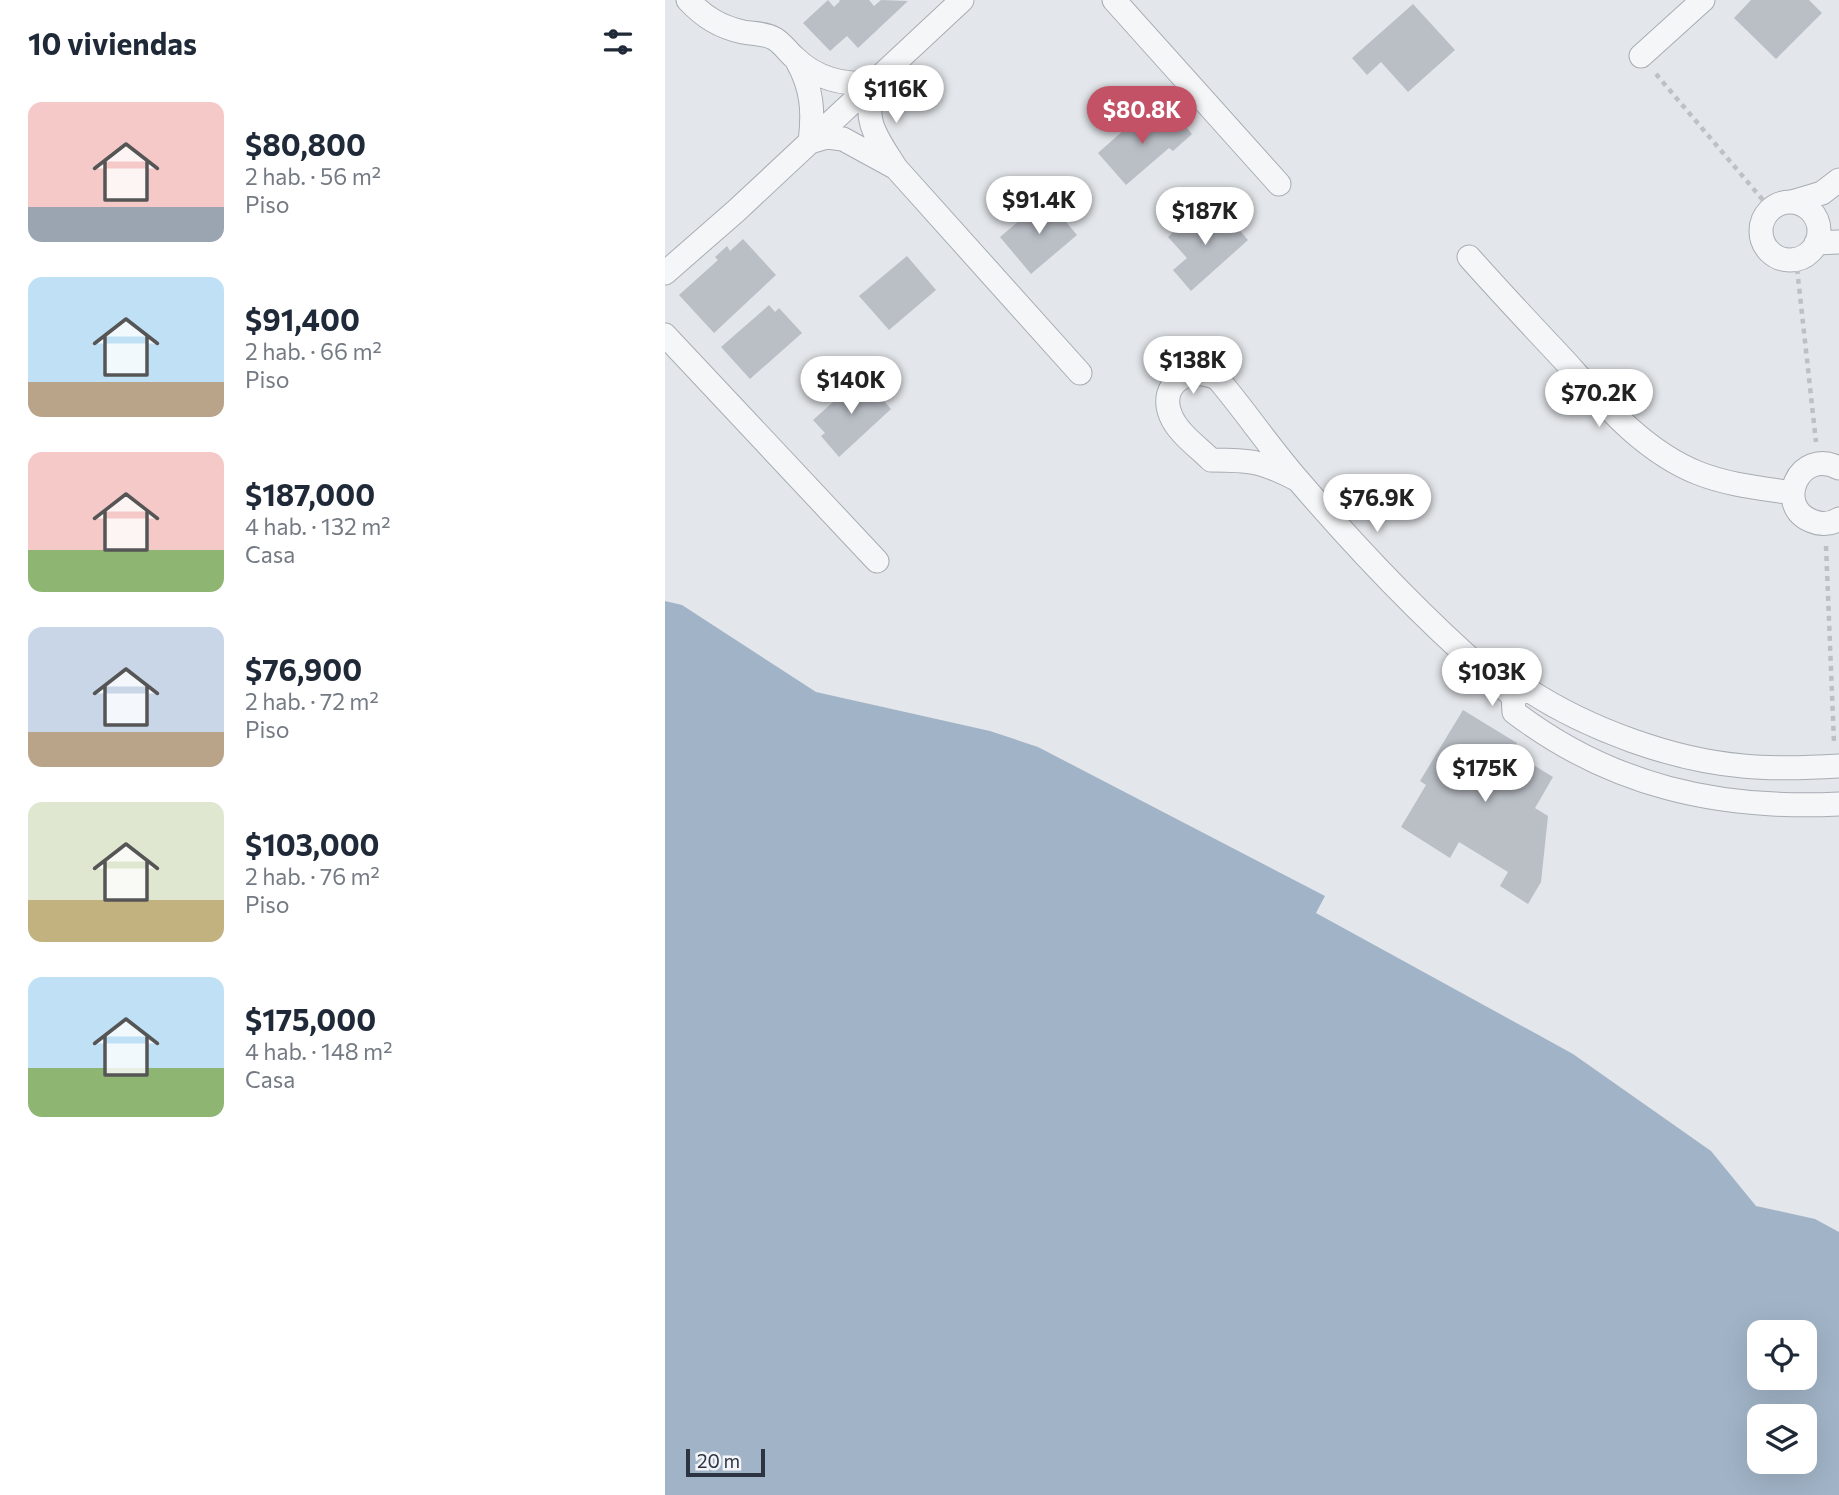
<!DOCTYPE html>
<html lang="es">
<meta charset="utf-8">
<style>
:root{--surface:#fff;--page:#f6f6f7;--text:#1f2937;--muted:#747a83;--accent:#c45267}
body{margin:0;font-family:Commissioner,sans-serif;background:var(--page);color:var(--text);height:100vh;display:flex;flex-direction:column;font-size:26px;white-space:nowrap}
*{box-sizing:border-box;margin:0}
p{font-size:23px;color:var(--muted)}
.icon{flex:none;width:38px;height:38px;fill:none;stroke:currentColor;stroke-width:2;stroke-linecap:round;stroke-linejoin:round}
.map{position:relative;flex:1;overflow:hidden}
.side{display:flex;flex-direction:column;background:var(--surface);width:665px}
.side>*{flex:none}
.controls{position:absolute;left:1082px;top:1320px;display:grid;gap:14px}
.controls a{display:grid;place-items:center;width:70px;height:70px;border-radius:14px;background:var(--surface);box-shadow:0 7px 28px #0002;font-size:35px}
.scale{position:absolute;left:21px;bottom:18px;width:79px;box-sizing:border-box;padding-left:7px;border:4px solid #2c3441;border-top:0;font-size:19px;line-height:24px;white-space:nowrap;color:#2c3441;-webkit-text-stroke:5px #f2f4f7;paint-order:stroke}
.price{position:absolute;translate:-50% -60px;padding:0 16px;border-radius:24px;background:#fff;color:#222;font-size:23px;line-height:46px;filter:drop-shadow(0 2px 4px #0008)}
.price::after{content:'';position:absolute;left:50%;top:42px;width:21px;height:16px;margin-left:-10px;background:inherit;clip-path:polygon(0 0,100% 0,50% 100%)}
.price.selected{background:var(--accent);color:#fff}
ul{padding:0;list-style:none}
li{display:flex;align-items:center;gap:21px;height:175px;padding:0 28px}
li span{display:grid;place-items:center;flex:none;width:196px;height:140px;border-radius:14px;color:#555}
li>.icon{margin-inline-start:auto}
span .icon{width:84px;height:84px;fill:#fffc;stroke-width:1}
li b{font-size:30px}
h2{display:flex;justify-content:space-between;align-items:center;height:84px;padding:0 28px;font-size:30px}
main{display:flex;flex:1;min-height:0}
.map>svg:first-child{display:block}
.water{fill:#a1b4c7;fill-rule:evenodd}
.building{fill:#babfc6}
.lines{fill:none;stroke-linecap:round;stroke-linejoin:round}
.street-casing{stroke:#a8adb4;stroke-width:25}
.path{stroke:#bdc0c5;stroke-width:4.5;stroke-dasharray:5 5;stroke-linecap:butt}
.street{stroke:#f5f6f8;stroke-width:23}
</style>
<main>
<section class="side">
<h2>10 viviendas<svg class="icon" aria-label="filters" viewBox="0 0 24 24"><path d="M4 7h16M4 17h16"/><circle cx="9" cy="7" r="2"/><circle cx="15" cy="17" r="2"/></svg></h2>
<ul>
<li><span style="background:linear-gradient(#f6c9c9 75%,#9aa5b1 0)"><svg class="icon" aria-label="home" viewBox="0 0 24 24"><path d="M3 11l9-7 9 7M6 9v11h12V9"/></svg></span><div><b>$80,800</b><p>2 hab. · 56 m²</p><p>Piso</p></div></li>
<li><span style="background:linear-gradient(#bfe0f5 75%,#b9a48a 0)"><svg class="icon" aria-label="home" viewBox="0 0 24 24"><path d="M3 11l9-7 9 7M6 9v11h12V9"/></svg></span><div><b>$91,400</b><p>2 hab. · 66 m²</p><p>Piso</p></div></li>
<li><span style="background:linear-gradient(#f6c9c9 70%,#8fb573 0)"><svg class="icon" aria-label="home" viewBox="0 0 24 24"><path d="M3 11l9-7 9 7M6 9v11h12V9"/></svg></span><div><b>$187,000</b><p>4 hab. · 132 m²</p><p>Casa</p></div></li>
<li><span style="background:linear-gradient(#c9d6e8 75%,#b9a48a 0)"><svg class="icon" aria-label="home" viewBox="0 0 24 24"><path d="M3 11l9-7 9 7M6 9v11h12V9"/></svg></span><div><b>$76,900</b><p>2 hab. · 72 m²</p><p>Piso</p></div></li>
<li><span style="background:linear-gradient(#dfe7d0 70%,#c2b280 0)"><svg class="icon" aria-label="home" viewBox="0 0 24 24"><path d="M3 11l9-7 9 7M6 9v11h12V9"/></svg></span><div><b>$103,000</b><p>2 hab. · 76 m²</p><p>Piso</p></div></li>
<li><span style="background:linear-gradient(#bfe0f5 65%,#8fb573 0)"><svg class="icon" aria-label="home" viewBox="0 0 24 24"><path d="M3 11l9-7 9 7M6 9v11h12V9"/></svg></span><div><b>$175,000</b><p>4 hab. · 148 m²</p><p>Casa</p></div></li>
</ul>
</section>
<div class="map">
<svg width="1174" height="1495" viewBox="0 0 1174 1495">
<rect width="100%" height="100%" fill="#e3e6ea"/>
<path class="water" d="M0,601L17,605L151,692L325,731L373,747L660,896L651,913L908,1054L1046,1151L1091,1206L1150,1219L1174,1232V1495H0ZM1094,1332H1139V1377H1094ZM1094,1416H1139V1461H1094Z"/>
<path class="building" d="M163,0L169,7L175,1L174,0H204L209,6L216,0L243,1L193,48L182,36L165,51L138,23Z
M1086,0H1144L1157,13L1111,59L1069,18Z
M748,4L790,50L743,92L716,62L702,75L687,58Z
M479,112L495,130L511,115L527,134L508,151L504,148L461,185L433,153Z
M381,198L412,235L366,274L335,237Z
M535,208L552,227L563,217L583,240L526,291L508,270L522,258L503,237Z
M78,239L111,275L49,333L14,295L53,260L50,257L62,246L65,251Z
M242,256L271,290L224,330L194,296Z
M104,305L110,312L114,308L137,333L85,379L56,347Z
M197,376L226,409L174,457L156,436L160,433L148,420Z
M798,710L852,743L847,752L888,777L870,808L883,816L876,882L863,904L835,886L843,872L794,842L785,858L736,827L761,785L755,781Z"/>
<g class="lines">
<defs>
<path id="street" d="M23,0C39,17 55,27 78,32C89,34 100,33 110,39C117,43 123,52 129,57C152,80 178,84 208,84C198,123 211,136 231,168L415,373
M449,0L614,184
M976,56L1038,0
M132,61C147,88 149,111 145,142L162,137L178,139L231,168
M1127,202L1157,193L1174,180
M1096 231a29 29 0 1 1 58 0a29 29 0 1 1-58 0Z
M1151,243L1174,242
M804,257C835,292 867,326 899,360C938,403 978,451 1033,473C1063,485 1096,488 1128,493
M0,273L71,211L297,0
M0,335L212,561
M1174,468C1133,447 1109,507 1147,521C1156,525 1166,524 1174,519
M631,479C596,461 586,460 546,460C533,447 513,433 506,416C492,383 526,364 553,379C581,412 605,448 633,480C699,557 770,631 848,696
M1174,766C1142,768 1110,769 1078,766C1007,760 923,729 863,690L848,696L849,712C946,786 1054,810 1174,804"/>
</defs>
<use href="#street" class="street-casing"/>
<path class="path" d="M991,74L1103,206
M1131,259L1151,442
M1161,546L1169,743"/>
<use href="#street" class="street"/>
</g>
</svg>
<div class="controls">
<a><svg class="icon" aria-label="locate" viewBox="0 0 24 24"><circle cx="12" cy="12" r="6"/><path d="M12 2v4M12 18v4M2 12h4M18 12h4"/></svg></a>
<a><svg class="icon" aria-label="layers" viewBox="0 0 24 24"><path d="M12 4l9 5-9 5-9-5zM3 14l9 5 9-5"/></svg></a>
</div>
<div class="scale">20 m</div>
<b class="price" style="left:231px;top:125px">$116K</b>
<b class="price selected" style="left:477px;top:146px">$80.8K</b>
<b class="price" style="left:374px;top:236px">$91.4K</b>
<b class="price" style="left:540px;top:247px">$187K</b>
<b class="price" style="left:528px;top:396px">$138K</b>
<b class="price" style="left:186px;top:416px">$140K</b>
<b class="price" style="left:934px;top:429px">$70.2K</b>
<b class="price" style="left:712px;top:534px">$76.9K</b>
<b class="price" style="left:827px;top:708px">$103K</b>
<b class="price" style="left:820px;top:804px">$175K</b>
</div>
</main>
